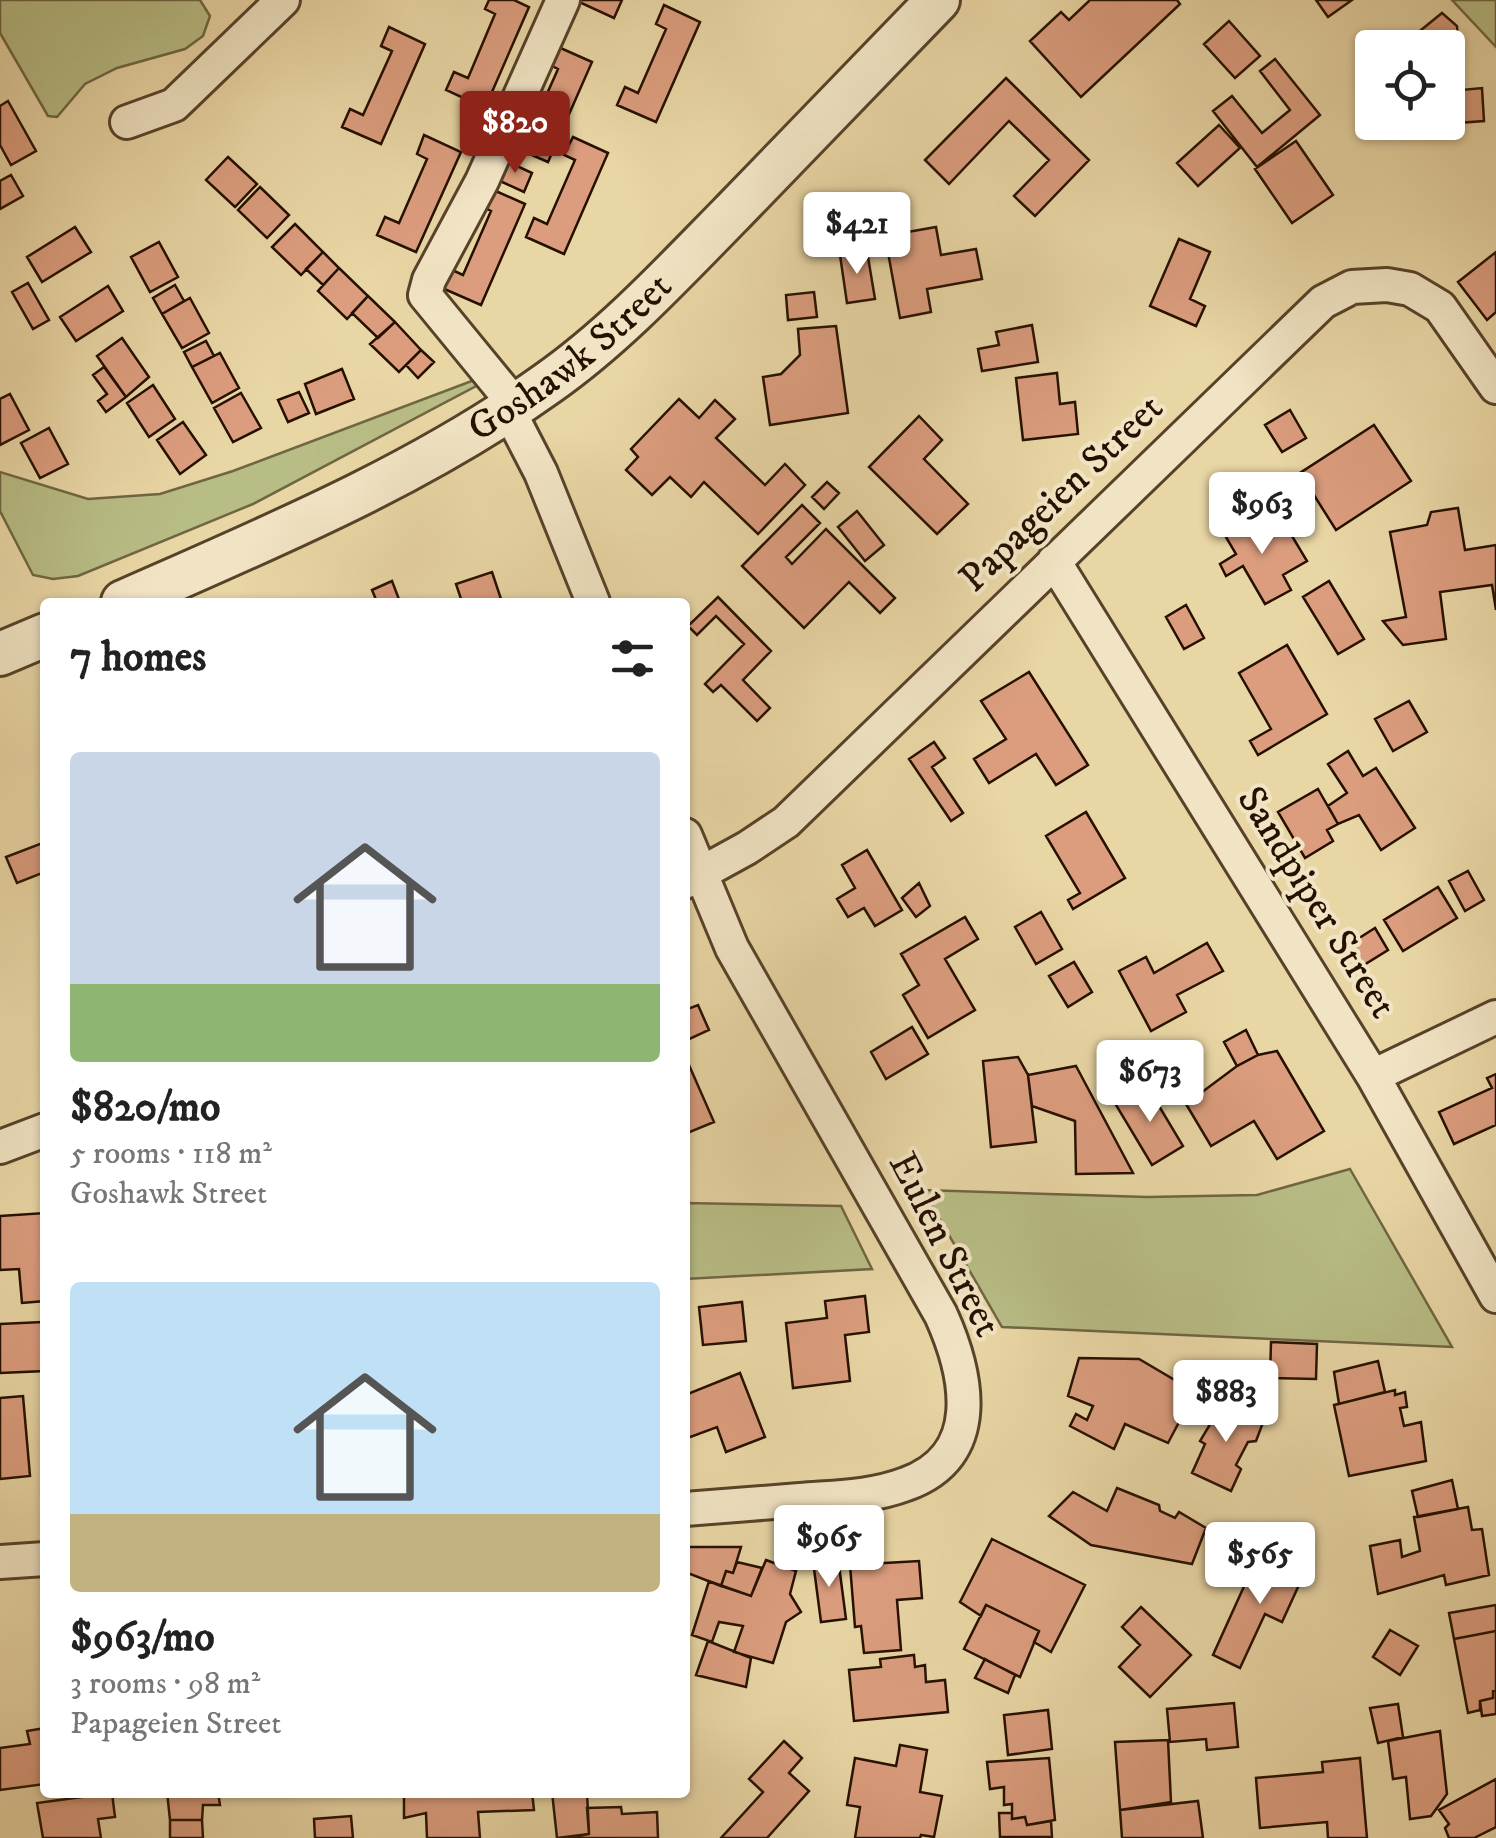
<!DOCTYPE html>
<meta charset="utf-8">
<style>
:root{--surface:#fff;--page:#f6f6f6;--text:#222;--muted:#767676;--accent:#8f2418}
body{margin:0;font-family:"IM FELL DW Pica",serif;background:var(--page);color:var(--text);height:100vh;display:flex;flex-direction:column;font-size:38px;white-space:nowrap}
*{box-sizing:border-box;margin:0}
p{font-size:32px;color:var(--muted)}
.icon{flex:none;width:55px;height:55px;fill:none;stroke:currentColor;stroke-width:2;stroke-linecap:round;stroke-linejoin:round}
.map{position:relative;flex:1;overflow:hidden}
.side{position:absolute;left:40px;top:598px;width:650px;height:1200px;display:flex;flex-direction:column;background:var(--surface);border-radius:10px;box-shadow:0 2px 8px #0004}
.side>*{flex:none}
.buttons{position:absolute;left:1355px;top:30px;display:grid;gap:20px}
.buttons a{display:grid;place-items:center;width:110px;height:110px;border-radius:10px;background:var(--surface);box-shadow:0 2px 8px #0004;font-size:50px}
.price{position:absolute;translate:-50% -85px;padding:0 22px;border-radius:10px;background:#fff;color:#222;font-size:32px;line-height:65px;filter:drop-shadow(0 2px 5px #0008)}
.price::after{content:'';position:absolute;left:50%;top:60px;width:30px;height:22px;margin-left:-15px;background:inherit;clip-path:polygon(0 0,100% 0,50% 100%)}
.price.on{background:var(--accent);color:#fff}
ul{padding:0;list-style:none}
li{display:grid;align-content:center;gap:20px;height:530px;padding:0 30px}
li span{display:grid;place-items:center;height:310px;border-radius:10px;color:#555}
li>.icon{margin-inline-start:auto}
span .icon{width:180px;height:180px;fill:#fffc;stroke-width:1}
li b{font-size:42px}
h2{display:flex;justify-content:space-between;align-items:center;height:120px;padding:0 30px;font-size:42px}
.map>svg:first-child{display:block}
.green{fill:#b8bd85;stroke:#6f6642;stroke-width:2.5}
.building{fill:#db9d7e;stroke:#261000;stroke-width:2.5}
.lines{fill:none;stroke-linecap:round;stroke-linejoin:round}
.minor-casing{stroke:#574229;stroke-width:38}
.tertiary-casing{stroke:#574229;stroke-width:48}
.minor{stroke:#f1e4c4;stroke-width:32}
.tertiary{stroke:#f1e4c4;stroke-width:42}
.labels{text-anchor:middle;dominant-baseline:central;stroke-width:8;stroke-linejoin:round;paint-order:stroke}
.street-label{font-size:40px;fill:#261000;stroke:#f1e4c4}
</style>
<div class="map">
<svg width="1496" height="1838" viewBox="0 0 1496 1838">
<rect width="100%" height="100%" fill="#e9d6a5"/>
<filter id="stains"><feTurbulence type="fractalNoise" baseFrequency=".002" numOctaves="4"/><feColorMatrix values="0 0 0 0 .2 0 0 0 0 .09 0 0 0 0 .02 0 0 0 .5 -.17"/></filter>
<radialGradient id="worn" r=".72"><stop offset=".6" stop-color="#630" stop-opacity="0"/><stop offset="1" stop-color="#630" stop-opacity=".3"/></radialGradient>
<path class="green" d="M0,0H200L210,16L203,36L185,49L117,68L85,84L57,117L48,116L0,33Z
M1452,0H1496V47Z
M477,379L478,385L253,504L78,576L53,579L33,575L0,511V472L88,499L160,494L233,471Z
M1350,1169L1452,1347L1002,1327L923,1190L1147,1197L1257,1195Z
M685,1203L841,1206L872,1269L685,1279Z"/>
<path class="building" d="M489,0H514L529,7L485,108L446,90L454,72L468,78L495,14L485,9Z
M575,0H622L614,18Z
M1090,0H1177L1180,4L1081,97L1030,41L1061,12L1069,20Z
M1316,0H1352L1328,17Z
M664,5L700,22L656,122L617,105L625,87L638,93L666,29L656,24Z
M1442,13L1457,26L1462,90L1482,88L1484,121L1444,124L1445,135L1419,137L1417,122H1448V48H1399Z
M1229,21L1260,56L1235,78L1204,44Z
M389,27L425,44L381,144L342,127L350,109L363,115L392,51L381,46Z
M556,46L592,62L548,162L509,145L517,126L530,132L558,69L548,64Z
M1275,59L1320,115L1257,167L1213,111L1232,96L1262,133L1290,110L1260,71Z
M1006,78L1089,160L1035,216L1014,196L1049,160L1009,121L949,184L925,160Z
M8,101L36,151L11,165L0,145V106Z
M1219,125L1240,148L1198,186L1177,163Z
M424,135L461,152L416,252L377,235L385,217L399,223L427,159L417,154Z
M573,137L608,153L564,254L526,237L534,218L547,224L575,160L564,155Z
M1296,141L1333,195L1292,223L1255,169Z
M228,157L257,184L235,207L206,180Z
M506,161L532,173L524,192L498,180Z
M11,175L23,196L0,209V181Z
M260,187L289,215L267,238L238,210Z
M489,188L525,204L481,305L442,288L450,269L463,275L491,211L481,206Z
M295,224L323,252L301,275L272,247Z
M75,227L91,252L42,282L27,257Z
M936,227L941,255L976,249L982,279L927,289L931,312L900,318L885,236Z
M1179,239L1210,252L1190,299L1205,306L1196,326L1150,306Z
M159,242L178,277L150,292L131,257Z
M867,251L875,299L847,303L840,255Z
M323,252L339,268L323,285L306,269Z
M1496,252V312L1487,320L1458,282Z
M339,268L368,296L347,319L318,291Z
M28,283L49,320L33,329L12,292Z
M175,285L184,301L162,314L153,298Z
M108,286L123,311L76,341L60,317Z
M814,292L817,317L788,320L786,295Z
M368,296L395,322L378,338L352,313Z
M190,298L209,333L182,348L162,314Z
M395,322L421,350L399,372L370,344Z
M1032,325L1038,362L982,371L978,349L999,345L996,332Z
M836,326L848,413L770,425L763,377L781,374L800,355L798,329Z
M122,338L149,377L126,397L97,356Z
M206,341L214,356L192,367L184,352Z
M421,350L434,362L418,378L406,365Z
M220,353L239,388L212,403L192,367Z
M104,367L126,397L106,412L98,401L107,394L93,375Z
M342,369L354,399L316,414L305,384Z
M1057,373L1060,404L1075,402L1078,434L1023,440L1016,378Z
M153,385L175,419L149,437L127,403Z
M299,392L309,413L288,422L278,400Z
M241,393L261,428L233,442L214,408Z
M10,394L29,430L0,445V399Z
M679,399L699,418L715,400L735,419L716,438L765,485L785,464L805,485L758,534L704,482L691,497L670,477L652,495L626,470L638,457L631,449Z
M1290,410L1306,438L1282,452L1265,425Z
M919,416L942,440L924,459L968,504L937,534L869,467Z
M183,422L206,455L180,474L157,440Z
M1374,425L1411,481L1336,530L1300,473Z
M49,428L68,464L40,478L21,443Z
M827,482L839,493L824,509L812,497Z
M802,505L820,523L786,557L792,564L826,529L895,598L880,613L849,582L804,628L742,566Z
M1458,508L1465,550L1496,545V610L1492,585L1440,592L1446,639L1403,645L1383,621L1406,617L1390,532L1427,525L1431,512Z
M857,511L884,545L865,561L838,527Z
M1244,513L1260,541L1286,526L1307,561L1283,575L1291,590L1265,604L1243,566L1226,576L1220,564L1236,554L1220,527Z
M492,572L502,602H462L456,584Z
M392,581L400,602H377L372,590Z
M1329,581L1364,639L1338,654L1303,597Z
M718,597L771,651L743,680L770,708L757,721L721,685L713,692L705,684L744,644L716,616L697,635L688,626Z
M1186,605L1204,638L1184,649L1166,617Z
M1287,645L1327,714L1258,755L1250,741L1271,729L1239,673Z
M1029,672L1088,765L1056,785L1036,754L989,783L974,759L1006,739L981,701Z
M1409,701L1427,732L1393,751L1375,719Z
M934,742L945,758L932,767L963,813L951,821L909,759Z
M1348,751L1363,776L1376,768L1415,828L1381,850L1359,815L1338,824L1328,806L1347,793L1328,764Z
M1318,789L1338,824L1327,830L1333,841L1305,858L1278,812Z
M1086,812L1125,878L1073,909L1068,900L1080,893L1046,836Z
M45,842V872L17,883L6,857Z
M867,850L902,910L875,926L864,908L848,917L837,899L855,888L842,865Z
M1468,871L1484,900L1465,911L1449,881Z
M919,883L930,906L916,917L902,898Z
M1438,887L1457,918L1403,951L1384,920Z
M1041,912L1062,949L1036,964L1015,927Z
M965,917L978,939L945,959L975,1010L928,1038L903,995L919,985L901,954Z
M1375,928L1388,950L1359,968L1345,947Z
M1207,943L1223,971L1177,995L1186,1012L1151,1031L1119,971L1146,957L1154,973Z
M1074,962L1092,992L1068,1007L1049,976Z
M698,1005L709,1030L685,1041V1010Z
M912,1027L928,1054L886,1079L871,1052Z
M1246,1030L1258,1055L1237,1066L1224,1042Z
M1277,1051L1324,1131L1277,1159L1254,1121L1211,1146L1186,1104L1237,1066L1258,1055Z
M685,1056L714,1122L685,1134Z
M1018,1057L1028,1075L1036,1142L991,1147L983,1061Z
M1076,1066L1133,1173L1076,1174L1075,1121L1032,1106L1028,1075Z
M1496,1074V1125L1454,1144L1439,1112L1492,1088L1487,1078Z
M1147,1086L1183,1146L1152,1165L1116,1105Z
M45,1213V1301L22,1303L19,1269L0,1270V1216Z
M865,1296L869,1332L845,1335L850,1381L793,1388L786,1323L827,1318L825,1301Z
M742,1302L746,1341L703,1345L699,1307Z
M42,1322L45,1371L0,1373V1324Z
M1271,1342L1317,1344L1316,1379L1270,1378Z
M1079,1358L1139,1359L1195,1392L1168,1443L1125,1424L1114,1449L1070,1426L1076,1414L1087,1420L1093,1406L1068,1396Z
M1378,1361L1385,1392L1339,1404L1334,1372Z
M740,1373L765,1437L726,1452L717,1427L685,1439V1395Z
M1395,1390V1395L1405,1392L1407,1407L1400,1408L1404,1426L1421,1422L1426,1461L1349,1476L1334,1405Z
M23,1396L30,1476L0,1479V1398Z
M1224,1401L1264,1420L1256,1441L1248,1442L1236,1465L1241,1469L1231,1491L1192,1473L1205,1444L1200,1441Z
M1452,1480L1458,1509L1418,1517L1412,1491Z
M1117,1488L1159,1505L1160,1511L1175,1518L1179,1512L1206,1528L1192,1564L1091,1545L1049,1516L1073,1492L1107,1511Z
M1468,1507L1472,1530L1482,1529L1489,1575L1446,1585L1444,1575L1378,1594L1370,1546L1400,1540L1402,1557L1420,1551L1414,1517Z
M992,1539L1085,1585L1051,1652L1034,1642L1039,1631L986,1605L981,1616L960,1602Z
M686,1547H741L733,1573L726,1571L721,1586L685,1572Z
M1281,1549L1309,1563L1282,1622L1265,1614L1240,1668L1213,1655L1246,1582L1263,1590Z
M838,1558L846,1619L821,1622L813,1561Z
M766,1560L796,1571L790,1594L801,1612L786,1622L773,1663L734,1652L743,1626L719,1622L712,1642L692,1635L709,1581L751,1596Z
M919,1561L922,1598L897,1600L901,1650L864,1653L861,1626L855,1627L850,1565Z
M737,1562L762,1568L751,1596L721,1586L726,1571L733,1573Z
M986,1605L1039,1631L1020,1677L964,1649Z
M1496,1605V1631L1454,1639L1449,1613Z
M1141,1607L1191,1655L1150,1697L1119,1667L1140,1645L1122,1627Z
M1390,1630L1418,1646L1400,1675L1373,1657Z
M1496,1631V1690L1493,1691V1698L1480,1701V1710L1468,1713L1454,1639Z
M708,1641L751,1658L746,1687L696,1675Z
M914,1655L915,1667L925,1665L926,1682L945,1680L948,1712L854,1721L849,1670L881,1667L880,1659Z
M985,1659L1015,1675L1008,1693L975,1678Z
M1496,1690V1714L1482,1716L1480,1701L1493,1698V1691Z
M1234,1703L1238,1747L1207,1750L1206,1739L1170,1742L1167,1709Z
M1398,1704L1403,1737L1378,1743L1370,1708Z
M1048,1710L1052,1749L1008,1755L1004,1715Z
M45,1728V1784L0,1790V1748L30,1744L27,1731Z
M1440,1731L1447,1794L1431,1816L1410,1819L1406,1777L1393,1779L1388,1741Z
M1168,1740L1171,1802L1120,1810L1115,1742Z
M784,1741L802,1758L789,1773L809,1791L767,1838H721L763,1792L749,1779Z
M900,1745L927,1750L920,1792L942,1796L934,1837L921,1835L920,1838H855L860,1807L847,1805L855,1758L896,1766Z
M1049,1758L1055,1820L1027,1825L1025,1817L1012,1819V1804L1004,1805V1787L990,1789L987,1762Z
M1360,1758L1367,1838H1328L1327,1822L1260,1828L1256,1778L1323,1772L1322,1762Z
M1496,1779V1827L1474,1838H1449L1445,1828L1449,1824L1439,1810Z
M167,1792H218L220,1805H203L202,1820H170Z
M404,1792H532L534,1810L478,1812L480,1838H427L426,1813L404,1818Z
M552,1792H587L589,1834L557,1838Z
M112,1793L115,1817L98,1819L101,1838H43L37,1803Z
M1198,1801L1203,1838H1122L1120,1810Z
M621,1807L622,1814L657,1812L658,1838H568L589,1834L587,1808Z
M999,1813H1012V1819L1025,1817L1027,1825L1051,1821L1052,1837H1000Z
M351,1816L353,1838H315L314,1819Z
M170,1820H202L203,1838H170Z"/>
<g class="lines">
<defs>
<path id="minor" d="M127,122L174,105L283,0
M516,406L425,295L429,280L482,181L563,0
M509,411L541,473L593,602
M1054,561L1373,1076L1496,1296
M685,835L732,948L941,1315C968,1375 985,1456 906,1484C872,1497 836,1497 800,1500C762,1503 723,1506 685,1509
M685,882L747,848L786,822L1323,302L1352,287L1387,285L1410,289L1440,307L1496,387
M1373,1076L1496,1017
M0,1147L45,1130
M0,1562L45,1559"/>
<g id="tertiary">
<path id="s1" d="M123,602C268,538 418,476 548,383C616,335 674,272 732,213C801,142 870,71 938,0"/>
<path d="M0,654L45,635"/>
</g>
</defs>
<use href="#minor" class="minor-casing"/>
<use href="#tertiary" class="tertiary-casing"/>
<use href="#minor" class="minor"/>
<use href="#tertiary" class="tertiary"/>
</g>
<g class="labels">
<g class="street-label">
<text stroke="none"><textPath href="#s1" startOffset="512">Goshawk Street</textPath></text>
<text transform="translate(1062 494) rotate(-44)">Papageien Street</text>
<text transform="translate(1316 903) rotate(58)">Sandpiper Street</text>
<text transform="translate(944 1245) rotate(63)">Eulen Street</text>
</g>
</g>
<rect width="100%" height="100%" filter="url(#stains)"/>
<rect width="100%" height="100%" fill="url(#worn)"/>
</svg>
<div class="buttons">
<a><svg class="icon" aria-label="locate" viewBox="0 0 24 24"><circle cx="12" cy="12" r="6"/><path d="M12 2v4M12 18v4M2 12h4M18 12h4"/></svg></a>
</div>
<b class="price on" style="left:515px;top:176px">$820</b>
<b class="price" style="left:857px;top:277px">$421</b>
<b class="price" style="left:1262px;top:557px">$963</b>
<b class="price" style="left:1150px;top:1125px">$673</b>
<b class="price" style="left:1226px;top:1445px">$883</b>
<b class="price" style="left:829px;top:1590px">$965</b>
<b class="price" style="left:1260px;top:1607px">$565</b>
<section class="side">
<h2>7 homes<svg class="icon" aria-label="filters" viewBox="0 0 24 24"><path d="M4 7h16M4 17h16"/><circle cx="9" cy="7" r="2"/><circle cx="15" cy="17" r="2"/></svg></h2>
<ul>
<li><span style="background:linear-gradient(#c9d6e8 75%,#8fb573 0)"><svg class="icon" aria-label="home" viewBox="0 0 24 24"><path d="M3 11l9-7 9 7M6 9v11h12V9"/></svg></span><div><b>$820/mo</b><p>5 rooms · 118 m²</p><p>Goshawk Street</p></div></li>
<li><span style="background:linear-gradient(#bfe0f5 75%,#c2b280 0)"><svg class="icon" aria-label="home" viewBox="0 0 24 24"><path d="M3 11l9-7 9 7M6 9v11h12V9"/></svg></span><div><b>$963/mo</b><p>3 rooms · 98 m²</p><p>Papageien Street</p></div></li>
</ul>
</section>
</div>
